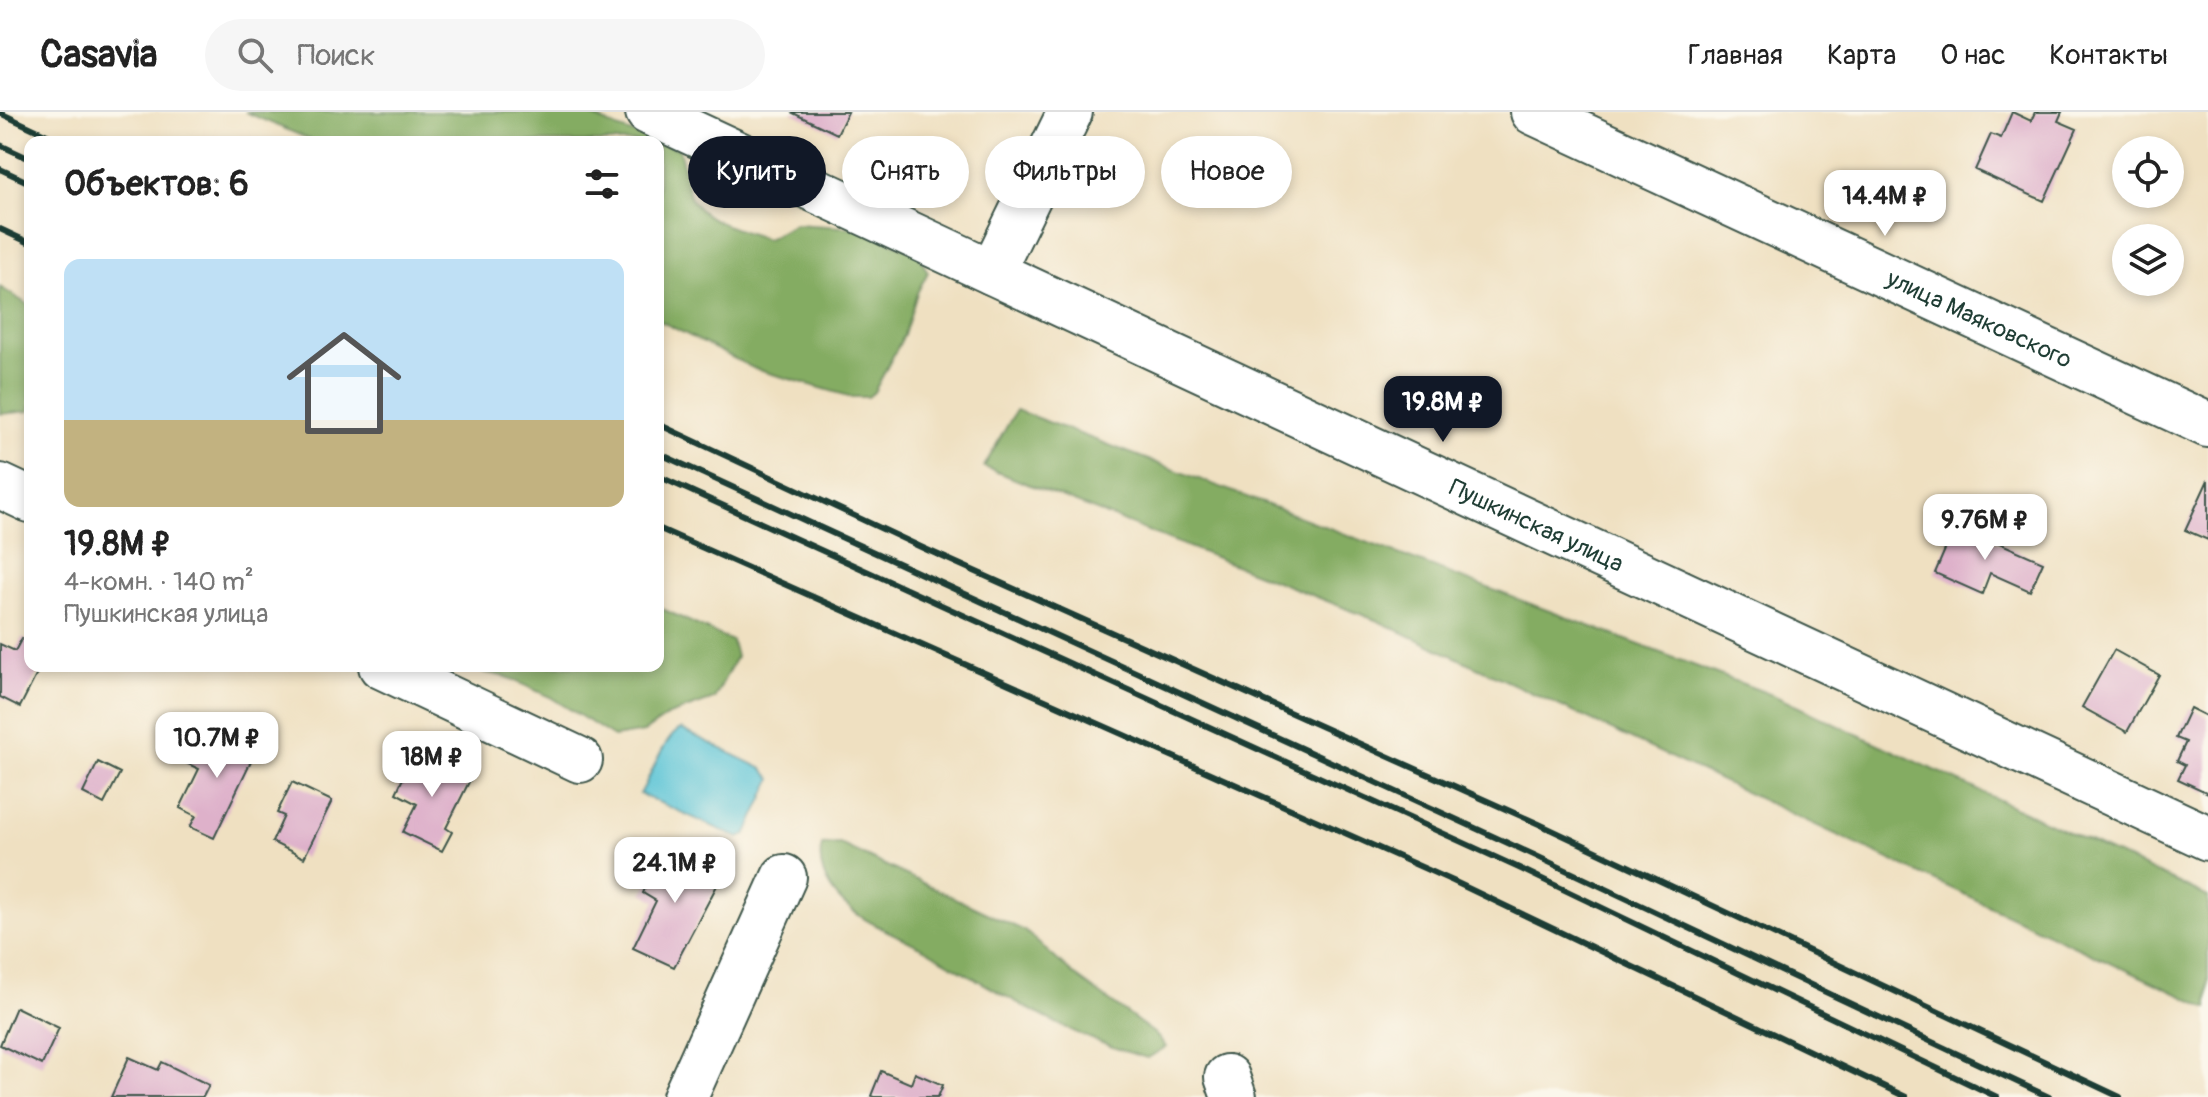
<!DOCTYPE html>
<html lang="ru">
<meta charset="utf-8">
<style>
:root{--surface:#fff;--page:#f6f6f6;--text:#222;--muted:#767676;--line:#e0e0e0;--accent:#111827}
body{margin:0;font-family:Pangolin,sans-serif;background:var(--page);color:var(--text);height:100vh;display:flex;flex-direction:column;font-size:30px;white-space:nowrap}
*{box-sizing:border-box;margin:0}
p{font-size:26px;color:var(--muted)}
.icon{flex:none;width:44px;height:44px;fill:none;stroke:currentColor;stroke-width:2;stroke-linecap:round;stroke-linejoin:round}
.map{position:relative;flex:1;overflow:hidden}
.drawer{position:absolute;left:24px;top:24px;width:640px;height:536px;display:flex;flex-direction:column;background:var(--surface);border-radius:16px;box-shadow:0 4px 12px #0003}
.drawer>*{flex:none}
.hud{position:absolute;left:688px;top:24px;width:760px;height:72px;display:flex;gap:16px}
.buttons{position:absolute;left:2112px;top:24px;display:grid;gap:16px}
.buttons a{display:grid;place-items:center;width:72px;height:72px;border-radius:50%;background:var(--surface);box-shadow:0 4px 12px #0003;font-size:40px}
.price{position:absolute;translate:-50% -68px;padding:0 18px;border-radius:16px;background:#fff;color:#222;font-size:26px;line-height:52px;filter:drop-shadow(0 2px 4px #0008)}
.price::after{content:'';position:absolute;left:50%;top:48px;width:24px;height:18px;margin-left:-12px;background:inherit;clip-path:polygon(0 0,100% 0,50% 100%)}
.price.selected{background:var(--accent);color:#fff}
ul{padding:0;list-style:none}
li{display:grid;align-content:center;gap:16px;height:424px;padding:0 40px}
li+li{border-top:2px solid var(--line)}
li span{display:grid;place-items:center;height:248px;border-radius:16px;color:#555}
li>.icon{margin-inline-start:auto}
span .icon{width:144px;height:144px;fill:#fffc;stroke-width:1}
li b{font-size:34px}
h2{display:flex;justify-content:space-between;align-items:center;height:96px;padding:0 40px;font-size:34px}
.tag{padding:0 28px;border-radius:36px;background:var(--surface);box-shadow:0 4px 12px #0003;font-size:28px;line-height:72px}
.tag.selected{background:var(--accent);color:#fff}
header{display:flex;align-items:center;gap:48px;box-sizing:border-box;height:112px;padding:0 40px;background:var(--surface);border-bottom:2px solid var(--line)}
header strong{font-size:38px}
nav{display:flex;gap:44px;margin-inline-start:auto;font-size:28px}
.search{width:560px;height:72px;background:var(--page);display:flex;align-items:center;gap:20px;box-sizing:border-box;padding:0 28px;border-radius:44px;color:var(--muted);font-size:30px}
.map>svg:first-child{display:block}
.forest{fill:#84ac62;stroke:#52744b;stroke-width:2}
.water{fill:#5bc4d6;stroke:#3d8085;stroke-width:2}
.building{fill:#deb1ca}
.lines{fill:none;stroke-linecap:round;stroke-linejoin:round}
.minor-casing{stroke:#3e5549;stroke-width:48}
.minor{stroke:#fff;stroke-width:44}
.rail{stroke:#1f3d34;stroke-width:6}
.labels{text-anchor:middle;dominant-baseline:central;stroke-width:6;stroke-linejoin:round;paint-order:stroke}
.street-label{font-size:24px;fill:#1f3d34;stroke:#fbf7ec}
</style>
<header>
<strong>Casavia</strong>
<div class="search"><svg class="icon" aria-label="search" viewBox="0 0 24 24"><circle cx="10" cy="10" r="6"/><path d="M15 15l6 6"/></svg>Поиск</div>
<nav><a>Главная</a><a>Карта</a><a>О нас</a><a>Контакты</a></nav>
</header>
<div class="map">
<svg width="2208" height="985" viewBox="0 0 2208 985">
<rect width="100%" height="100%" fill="#fbf7ec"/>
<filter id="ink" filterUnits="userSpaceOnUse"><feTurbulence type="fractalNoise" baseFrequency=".0125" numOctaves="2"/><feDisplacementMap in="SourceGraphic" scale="16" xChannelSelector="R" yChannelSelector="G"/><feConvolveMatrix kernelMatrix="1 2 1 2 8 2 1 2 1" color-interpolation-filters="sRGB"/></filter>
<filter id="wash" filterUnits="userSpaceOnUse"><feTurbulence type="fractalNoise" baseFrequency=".006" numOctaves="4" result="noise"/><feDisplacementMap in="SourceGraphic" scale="32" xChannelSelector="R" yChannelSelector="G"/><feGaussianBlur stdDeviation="1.8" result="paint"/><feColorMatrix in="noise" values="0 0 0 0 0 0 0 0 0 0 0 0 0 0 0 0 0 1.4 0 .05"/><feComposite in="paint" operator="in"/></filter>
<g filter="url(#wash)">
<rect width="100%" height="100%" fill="#efe0c1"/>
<path class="forest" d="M245,0H584L617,16L679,37C684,52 684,71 691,86C703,110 743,119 767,127L795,112L859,116L917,141L928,160L917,181L904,223L874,280L868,285H852L755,257L658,208V30H316Z
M0,175L30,194V299L0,302Z
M1016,298L1775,584L2208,785V896L1378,509L984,355Z
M658,495L732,529L736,545L714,587L669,603L644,620L614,625L550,585L507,565L454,554H658Z
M840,732L1025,819L1074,863L1155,922L1166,935L1148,946C1067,925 996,878 924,837C897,822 861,810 840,788C825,772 817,752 822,733Z"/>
<path class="water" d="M681,617L763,657L772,667L746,723L739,726L640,682C650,666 665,623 681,617Z"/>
<g id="blocks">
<path class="building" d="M791,0H848L837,22Z
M2012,0L2031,9L2035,0H2062L2058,9L2077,17L2044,89L1975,58L1991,22L2001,26Z
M2208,368V428L2185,418Z
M1956,412L2043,450L2030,479L1990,461L1982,482L1935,461Z
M22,526L30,530V554H41L20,595L0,585V532L15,539Z
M2114,538L2159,563L2127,620L2082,595Z
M2190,596L2208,605V681L2178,667L2185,653L2177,649L2186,630L2176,626Z
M238,617L261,628L214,726L190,715L196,704L180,696L199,657L186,651L199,626L227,639Z
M416,639L471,666L446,716L452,720L442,739L403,720L417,692L396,681Z
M98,650L120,661L104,692L83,681Z
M292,670L332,689L304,746L272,730L284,704L277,701Z
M664,733L722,764L674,855L633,836L656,789L643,781Z
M16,895L59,916L42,953L0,933Z
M129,945L158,958L162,950L209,973L203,985H111Z
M881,959L911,972L915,961L943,973L938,985H874L871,984Z"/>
</g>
</g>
<g filter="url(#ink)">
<use href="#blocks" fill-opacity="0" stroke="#3e5549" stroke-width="2"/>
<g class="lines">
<defs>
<g id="minor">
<path id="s1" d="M648,0L2208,726"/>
<path id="s2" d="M1533,0L2208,313"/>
<path d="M992,160L1070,0"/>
<path d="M0,374L30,388"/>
<path d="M381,554L580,648"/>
<path d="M1227,965L1234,985"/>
<path d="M685,985L784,765"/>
</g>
</defs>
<use href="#minor" class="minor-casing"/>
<use href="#minor" class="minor"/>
<path class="rail" d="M0,1L62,30
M0,33L30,47
M0,57L30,71
M0,117L30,131
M658,312L923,436L1539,712L2120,985
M658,341L1534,743L2049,985
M658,364L1519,756L1997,985
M658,416L1453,769L1906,985"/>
</g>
</g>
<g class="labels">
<g class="street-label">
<text stroke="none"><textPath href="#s2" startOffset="492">улица Маяковского</textPath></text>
<text stroke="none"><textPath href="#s1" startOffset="980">Пушкинская улица</textPath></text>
</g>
</g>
</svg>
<div class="buttons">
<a><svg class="icon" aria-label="locate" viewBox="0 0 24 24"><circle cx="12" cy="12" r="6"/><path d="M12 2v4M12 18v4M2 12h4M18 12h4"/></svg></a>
<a><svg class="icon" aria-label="layers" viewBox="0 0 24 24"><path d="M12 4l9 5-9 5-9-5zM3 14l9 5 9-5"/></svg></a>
</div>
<b class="price" style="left:1885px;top:126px">14.4M ₽</b>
<b class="price selected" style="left:1443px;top:332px">19.8M ₽</b>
<b class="price" style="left:1985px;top:450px">9.76M ₽</b>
<b class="price" style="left:217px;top:668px">10.7M ₽</b>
<b class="price" style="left:432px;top:687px">18M ₽</b>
<b class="price" style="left:675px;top:793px">24.1M ₽</b>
<div class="hud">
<a class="tag selected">Купить</a>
<a class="tag">Снять</a>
<a class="tag">Фильтры</a>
<a class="tag">Новое</a>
</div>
<section class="drawer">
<h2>Объектов: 6<svg class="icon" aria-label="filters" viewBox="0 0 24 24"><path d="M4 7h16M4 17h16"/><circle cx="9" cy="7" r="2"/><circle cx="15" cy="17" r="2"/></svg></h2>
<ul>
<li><span style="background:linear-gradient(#bfe0f5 65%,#c2b280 0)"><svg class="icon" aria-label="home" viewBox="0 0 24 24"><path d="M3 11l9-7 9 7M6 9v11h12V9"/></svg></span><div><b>19.8M ₽</b><p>4-комн. · 140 m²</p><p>Пушкинская улица</p></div></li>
</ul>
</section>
</div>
